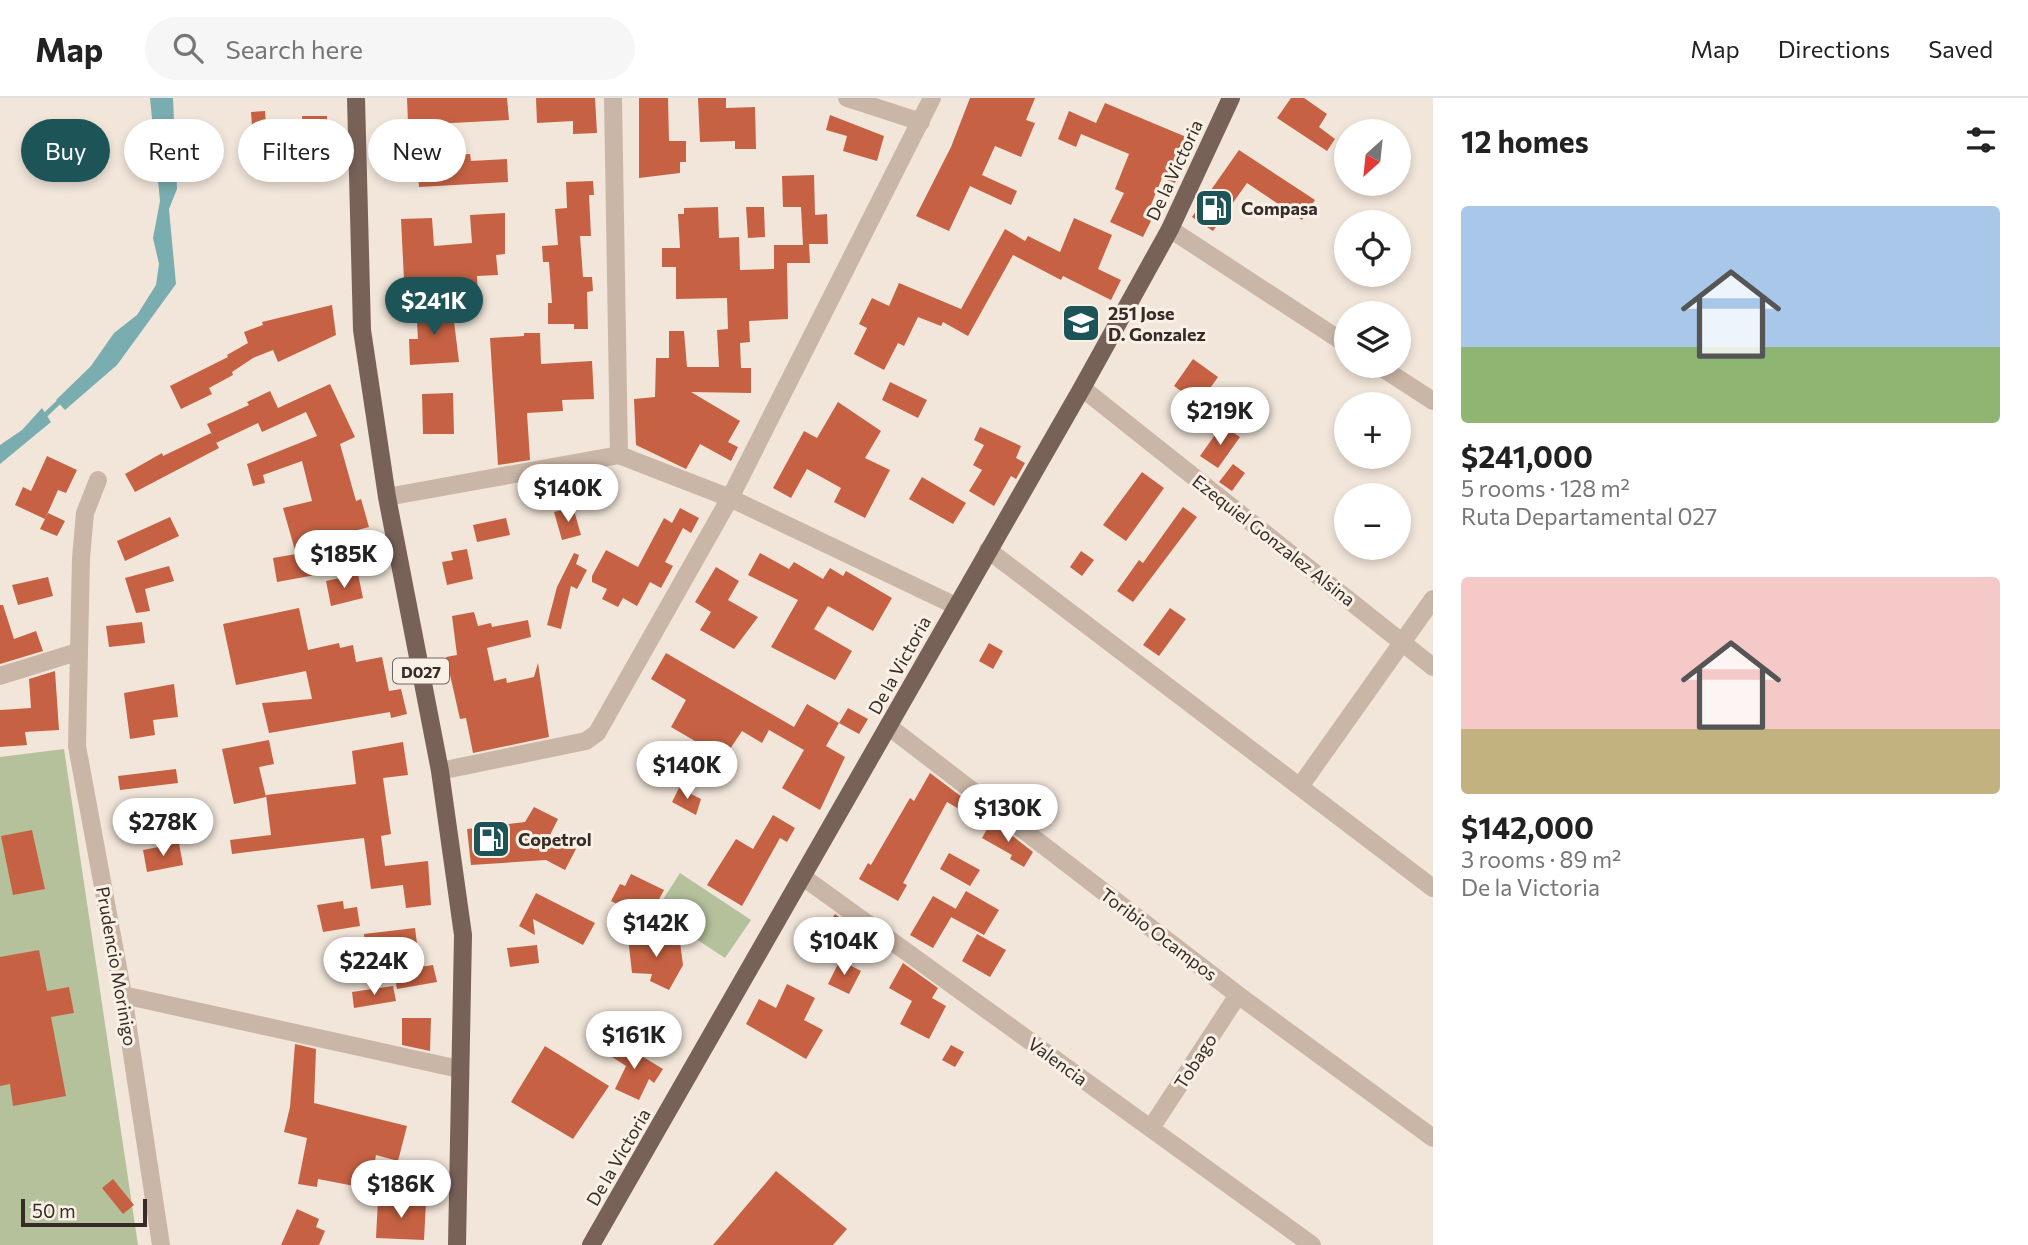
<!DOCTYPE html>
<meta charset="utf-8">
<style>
:root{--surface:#fff;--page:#f6f6f6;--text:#222;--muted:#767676;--line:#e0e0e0;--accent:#1c5457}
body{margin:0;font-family:Commissioner,sans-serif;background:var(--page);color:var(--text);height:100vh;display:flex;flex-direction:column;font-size:26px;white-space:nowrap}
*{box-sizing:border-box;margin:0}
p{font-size:23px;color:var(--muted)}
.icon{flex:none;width:38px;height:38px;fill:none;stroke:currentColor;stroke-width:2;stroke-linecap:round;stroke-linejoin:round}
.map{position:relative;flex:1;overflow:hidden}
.drawer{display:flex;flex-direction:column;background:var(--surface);width:595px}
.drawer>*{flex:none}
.hud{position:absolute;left:21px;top:21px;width:665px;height:63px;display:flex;gap:14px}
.needle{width:46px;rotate:207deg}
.tools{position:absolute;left:1334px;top:21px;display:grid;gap:14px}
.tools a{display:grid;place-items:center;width:77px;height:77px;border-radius:50%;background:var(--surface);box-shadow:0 4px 10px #0003;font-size:35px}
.scale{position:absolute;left:21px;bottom:18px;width:126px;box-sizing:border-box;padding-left:7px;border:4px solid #362b27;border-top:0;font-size:19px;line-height:24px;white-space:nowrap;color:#362b27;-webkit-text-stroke:5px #f9f0e6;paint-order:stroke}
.price{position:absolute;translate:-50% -60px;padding:0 16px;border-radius:24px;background:#fff;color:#222;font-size:23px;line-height:46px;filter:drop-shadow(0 2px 4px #0008)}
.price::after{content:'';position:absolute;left:50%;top:42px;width:21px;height:16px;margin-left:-10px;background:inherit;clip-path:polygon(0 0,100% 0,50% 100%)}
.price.current{background:var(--accent);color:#fff}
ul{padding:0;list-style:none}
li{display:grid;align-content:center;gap:14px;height:371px;padding:0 28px}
li span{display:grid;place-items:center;height:217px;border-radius:7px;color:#555}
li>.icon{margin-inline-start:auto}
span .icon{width:126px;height:126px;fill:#fffc;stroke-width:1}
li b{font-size:30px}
h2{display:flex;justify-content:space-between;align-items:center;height:84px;padding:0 28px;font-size:30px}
.tag{padding:0 24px;border-radius:32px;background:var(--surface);box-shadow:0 4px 10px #0003;font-size:24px;line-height:63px}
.tag.current{background:var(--accent);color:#fff}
header{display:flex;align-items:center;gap:42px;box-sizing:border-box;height:98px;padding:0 35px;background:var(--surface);border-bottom:2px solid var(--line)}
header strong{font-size:33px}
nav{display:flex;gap:38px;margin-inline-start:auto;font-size:24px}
.search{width:490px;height:63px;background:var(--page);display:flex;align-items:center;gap:18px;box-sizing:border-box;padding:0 24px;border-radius:38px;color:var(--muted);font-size:26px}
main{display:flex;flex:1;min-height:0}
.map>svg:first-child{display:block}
.green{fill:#b4c19a}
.water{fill:#79adaf}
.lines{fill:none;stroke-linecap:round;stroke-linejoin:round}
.stream{stroke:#79adaf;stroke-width:5}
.building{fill:#c66243}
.minor{stroke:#cab6a6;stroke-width:18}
.major{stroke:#786258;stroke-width:18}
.labels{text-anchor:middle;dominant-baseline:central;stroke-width:6;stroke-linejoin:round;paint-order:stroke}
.shield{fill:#f9f0e6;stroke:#706660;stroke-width:2}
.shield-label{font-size:16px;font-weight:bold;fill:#362b27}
.street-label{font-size:18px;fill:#362b27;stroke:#f9f0e6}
.poi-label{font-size:18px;font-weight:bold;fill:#362b27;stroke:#f9f0e6;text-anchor:start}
</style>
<header>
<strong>Map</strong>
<div class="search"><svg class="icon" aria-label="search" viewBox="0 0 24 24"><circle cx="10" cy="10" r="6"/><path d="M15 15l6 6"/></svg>Search here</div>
<nav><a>Map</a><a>Directions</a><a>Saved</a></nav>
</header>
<main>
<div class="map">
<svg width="1433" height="1147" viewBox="0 0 1433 1147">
<rect width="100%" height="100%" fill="#f2e6da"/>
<path class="green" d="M64,651L138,1147H0V659Z
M680,775L751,822L725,860L655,814Z"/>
<path class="water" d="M150,0H173L177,91L169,111L176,186L117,267L65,312L56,302L91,268L114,235L137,217L156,187L159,166L153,140L160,103Z
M42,310L51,324L0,366V347L22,332Z"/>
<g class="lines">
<path class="stream" d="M41,321L62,301"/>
</g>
<path class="building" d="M407,0H507L509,22L433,26L435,58L470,56L471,63L507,61L508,84L419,89L418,76H410Z
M536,0H595L597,35L573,36V23L537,25Z
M639,0H668L669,43H686V64H680V75L639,80Z
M698,0H726V10L755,9L756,51H735V43L700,44Z
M970,0H1035L1026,22L1035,25L1021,59L995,48L982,77L1017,93L1011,107L970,88L949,133L916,118L951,49Z
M1291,0H1304L1327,16L1319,29L1335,41L1327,53L1277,20Z
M1105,5L1191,41L1175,85L1162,80L1148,114L1154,117L1143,139L1110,124L1124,95L1115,91L1129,56L1081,36L1076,49L1058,41L1069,13L1096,25Z
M265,13L266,27L252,28L251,14Z
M830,17L884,38L877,63L843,53L847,38L826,32Z
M302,18H327L328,38H303Z
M1239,52L1315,102L1302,122L1247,85L1213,133L1192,119Z
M254,54H269V73H254Z
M814,77L815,117L827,116L828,146H809L810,165H787L788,221L749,223L750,244L740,245L741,270H751V295L691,294L740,323L728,344L738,349L731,363L700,346L686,371L636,347L634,301L655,299L656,260H669V233H684L687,269H719L717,232L728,231L727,200L676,201V169H662V150H680L678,116H684V110L718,109L719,140L739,139L740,172L774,171V147H803L801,109H783L782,78Z
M593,83L594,97H589L591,138H580L583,179H592L593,193L587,194L588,231H574V226H548V205H552L549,164H543L542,148L558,147L555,111L567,110L566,84Z
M746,109H764L765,139L748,140Z
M505,115V156L496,157L498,177L477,178L478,199L439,202L438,180L404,182L401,121L432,120L434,148L472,145L470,117Z
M1074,120L1112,137L1098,171L1121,182L1111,202L1063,178L1061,182L1013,157L968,238L943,224L941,228L918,219L904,248L898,245L884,272L854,256L867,230L859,226L872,200L889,208L899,185L961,211L1005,131L1025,143L1028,138L1060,154Z
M332,207L336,237L278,264L273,252L253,260L232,274L233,277L209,290L212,296L181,311L170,288L228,259L227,257L248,245L244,234L263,227L262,224Z
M452,207L459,264L410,267L409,241H418L416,209Z
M524,235H540L541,266L592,263L594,301L562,302L563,313L527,315L530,362L498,367L490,240L524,238Z
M1193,261L1218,279L1199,306L1174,288Z
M890,284L927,302L918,320L882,302Z
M330,286L355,339L340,346L356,403L361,401L369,429L320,442L326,475L277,484L273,460L296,456L283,410L312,403L302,363L263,377L265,385L253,388L247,366L317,338L306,314L262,334L258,325L216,345L207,326L249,307L247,304L270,293L278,310Z
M453,295L454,336H423L422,296Z
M838,304L881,333L865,360L890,372L865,420L834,404L841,390L807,371L791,400L773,390L804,333L817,340Z
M1222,327L1240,339L1218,370L1200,358Z
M980,329L1021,348L1016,360L1025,365L1016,381L1011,378L994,408L969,393L982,372L973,367L984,347L974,342Z
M211,335L219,350L135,394L125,376L162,355L163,358Z
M47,358L77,372L66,395L58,392L45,421L48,415L65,423L57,438L40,431L45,421L15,407L23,389L31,393Z
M1233,366L1245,375L1232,393L1219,384Z
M1142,374L1164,390L1126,443L1103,427Z
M922,379L966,405L953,426L909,401Z
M573,409L581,437L562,442L554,414Z
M1183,409L1197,419L1133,504L1117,493L1139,462L1143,465Z
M680,410L699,420L691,435L683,430L665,464L673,468L661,490L650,484L637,508L623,500L618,509L602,501L607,491L592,484V478L606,452L638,469L664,420L672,425Z
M170,419L179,438L125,463L117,443Z
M506,420L510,437L477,444L473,427Z
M467,451L473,481L447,487L442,464L453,462L451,454Z
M1081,453L1094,462L1082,478L1070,469Z
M574,455L579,457L576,466L587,472L577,491L571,488L561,531L547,527L557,489Z
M760,455L789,471L794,464L823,481L830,470L843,478L846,473L892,500L873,533L828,508L814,531L852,553L835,582L771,549L798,502L748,477Z
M169,468L174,483L145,491L150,513L136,515L125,480Z
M716,469L739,483L728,502L758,519L734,551L700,532L711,514L695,504Z
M358,476L363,500L331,508L326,483Z
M48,479L53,498L18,507L12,487Z
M0,507H3L14,541L36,533L43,553L0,566Z
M299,510L308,552L339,545L340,550L353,547L356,564L382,559L389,593L401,591L407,616L391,620L390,614L269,635L262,605L312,601L306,573L236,587L223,526Z
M1170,510L1186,521L1159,558L1143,547Z
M474,514L478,528L491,525L492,529L528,522L531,539L487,550L494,583L506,580L507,585L534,579L538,565L549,639L473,655L466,620L460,621L446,559L457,557L452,518Z
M142,524L145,545L109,549L106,528Z
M989,545L1003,553L993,571L979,563Z
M666,555L794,629L807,606L839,625L826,648L845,659L820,712L782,690L804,652L769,632L762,645L742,633L724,660L671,629L686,602L651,581Z
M55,573L59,632L25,634L27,647L0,649V612L31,610L29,581Z
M174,586L178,619L153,622L155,637L130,641L124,595Z
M848,610L868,621L859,636L839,625Z
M269,642L274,666L259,669L266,699L234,706L222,651Z
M403,644L408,677L383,680L391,736L381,738L385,768L428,763L431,807L406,810L403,787L371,791L364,740L232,756L230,742L271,737L266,697L356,686L352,653Z
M176,671L178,685L120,692L118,678Z
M930,675L987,718L983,725L947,704L903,785L907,787L898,803L859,781L868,765L871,767L910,700L914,703Z
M679,690L701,701L696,717L672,704Z
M534,709L558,721L550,737L576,751L565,772L546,762L471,767L467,731L525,724Z
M773,717L795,730L787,744L780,740L742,808L707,787L736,741L753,751Z
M992,722L1033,754L1024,769L1010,761L1012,757L982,740Z
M32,732L45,791L13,797L1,738Z
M179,745L183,767L147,774L143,752Z
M949,755L980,772L970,788L940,771Z
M631,776L664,792L657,805L653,802L644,820L611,803L620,786L625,788Z
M966,793L999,812L984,837L951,819Z
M536,795L595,825L583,847L533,821L535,837L519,828Z
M933,798L956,811L933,850L910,837Z
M343,803L344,811L357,809L360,828L323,834L317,807Z
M835,816L859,834L844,857L819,841Z
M415,830L420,869L433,867L437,884L397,891L390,853L366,856L364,836Z
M657,836L658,847L680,844L683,867L669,892L650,883L652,876L632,875L628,839Z
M977,836L1006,852L990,879L962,863Z
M537,847L539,865L510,869L507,850Z
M39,852L47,893L69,889L74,915L51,919L66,998L13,1008L10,986L0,988V859Z
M840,862L861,873L849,896L828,886Z
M903,865L938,890L932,900L946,908L929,941L900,926L912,903L889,890Z
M787,886L815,900L804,922L823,932L806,961L746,926L759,901L776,910Z
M393,888L396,903L354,910L352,894Z
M402,920H431L430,953L402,947Z
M617,943L663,971L654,985L649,981L639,1002L615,991L626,968L609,957Z
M295,946L316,951L314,1005L407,1028L398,1063L376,1057L370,1091L318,1081L317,1089L298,1086L307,1040L284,1034L290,1009Z
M951,947L964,954L955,969L942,962Z
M545,948L609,988L573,1041L511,1004Z
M776,1073L847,1131L833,1147H713Z
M113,1081L134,1107L123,1116L102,1090Z
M378,1101L426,1104L424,1142L376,1140Z
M297,1111L319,1121L316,1129L325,1133L319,1147H281Z"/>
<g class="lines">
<path class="minor" d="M613,0L619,357
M847,0L921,24
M1170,131L1346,246
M1379,268L1433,303
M1082,290L1433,569
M98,382L85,415L81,460L77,648L123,897L161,1147
M387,399L619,357L730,400L956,508
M988,452L1433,790
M0,578L77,554
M888,628L1238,897L1433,1040
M440,673L586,643L597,635L730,400L932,0
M1301,687L1433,501
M803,779L1312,1147
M123,897L459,971
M1151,1030L1238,897"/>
<path class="major" d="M356,0L362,232L387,399L440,673L463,837L457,1147
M591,1147L1082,290L1170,131L1231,0"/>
</g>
<defs>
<symbol id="fuel-square" viewBox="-11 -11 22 22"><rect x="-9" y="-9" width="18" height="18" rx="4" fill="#1c5457" stroke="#f9f0e6"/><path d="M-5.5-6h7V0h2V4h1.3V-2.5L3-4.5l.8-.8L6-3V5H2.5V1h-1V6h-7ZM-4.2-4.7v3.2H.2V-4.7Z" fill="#fff"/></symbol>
<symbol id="school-square" viewBox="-11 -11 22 22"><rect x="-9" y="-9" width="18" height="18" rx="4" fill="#1c5457" stroke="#f9f0e6"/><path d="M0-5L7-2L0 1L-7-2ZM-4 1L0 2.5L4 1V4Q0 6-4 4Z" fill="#fff"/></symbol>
</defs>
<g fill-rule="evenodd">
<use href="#fuel-square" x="1192" y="88" width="44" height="44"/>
<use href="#school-square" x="1059" y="203" width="44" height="44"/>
<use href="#fuel-square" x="469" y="719" width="44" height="44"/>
</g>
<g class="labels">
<rect class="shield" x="393" y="560.5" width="56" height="25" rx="5"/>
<g class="shield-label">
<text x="421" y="573">D027</text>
</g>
<g class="street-label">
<text transform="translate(1174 72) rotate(-65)">De la Victoria</text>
<text transform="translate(1274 442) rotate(38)">Ezequiel Gonzalez Alsina</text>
<text transform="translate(899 567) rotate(-61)">De la Victoria</text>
<text transform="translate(1159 836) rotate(37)">Toribio Ocampos</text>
<text transform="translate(117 868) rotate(80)">Prudencio Morinigo</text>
<text transform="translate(1058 963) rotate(36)">Valencia</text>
<text transform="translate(1195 963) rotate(-57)">Tobago</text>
<text transform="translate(618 1059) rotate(-60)">De la Victoria</text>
</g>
<g class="poi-label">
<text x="1241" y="110">Compasa</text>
<text x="1108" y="215">251 Jose<tspan x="1108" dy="21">D. Gonzalez</tspan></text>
<text x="518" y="741">Copetrol</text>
</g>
</g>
</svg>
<div class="tools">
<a><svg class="needle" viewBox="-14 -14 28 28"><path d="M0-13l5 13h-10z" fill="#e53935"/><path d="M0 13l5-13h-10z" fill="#767676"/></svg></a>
<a><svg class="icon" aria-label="locate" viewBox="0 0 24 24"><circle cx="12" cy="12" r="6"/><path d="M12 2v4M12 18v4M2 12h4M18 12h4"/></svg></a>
<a><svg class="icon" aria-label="layers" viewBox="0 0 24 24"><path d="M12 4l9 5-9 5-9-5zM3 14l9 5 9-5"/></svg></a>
<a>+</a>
<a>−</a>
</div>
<div class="scale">50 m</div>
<b class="price current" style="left:434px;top:239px">$241K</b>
<b class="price" style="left:1220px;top:349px">$219K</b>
<b class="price" style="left:568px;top:426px">$140K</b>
<b class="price" style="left:344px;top:492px">$185K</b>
<b class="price" style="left:687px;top:703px">$140K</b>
<b class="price" style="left:1008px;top:746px">$130K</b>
<b class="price" style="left:163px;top:760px">$278K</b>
<b class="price" style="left:656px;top:861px">$142K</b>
<b class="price" style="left:844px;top:879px">$104K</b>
<b class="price" style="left:374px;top:899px">$224K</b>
<b class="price" style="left:634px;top:973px">$161K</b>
<b class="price" style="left:401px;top:1122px">$186K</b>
<div class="hud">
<a class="tag current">Buy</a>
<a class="tag">Rent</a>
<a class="tag">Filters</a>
<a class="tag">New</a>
</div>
</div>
<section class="drawer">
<h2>12 homes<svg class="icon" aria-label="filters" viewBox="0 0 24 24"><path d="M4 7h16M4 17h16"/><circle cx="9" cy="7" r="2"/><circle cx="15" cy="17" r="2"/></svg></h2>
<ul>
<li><span style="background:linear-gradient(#a9c7e8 65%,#8fb573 0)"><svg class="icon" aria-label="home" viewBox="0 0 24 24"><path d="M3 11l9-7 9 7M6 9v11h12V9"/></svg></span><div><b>$241,000</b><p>5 rooms · 128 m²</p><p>Ruta Departamental 027</p></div></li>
<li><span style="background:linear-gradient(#f6c9c9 70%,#c2b280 0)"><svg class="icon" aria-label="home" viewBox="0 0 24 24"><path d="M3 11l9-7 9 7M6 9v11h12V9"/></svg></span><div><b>$142,000</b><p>3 rooms · 89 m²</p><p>De la Victoria</p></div></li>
</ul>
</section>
</main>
